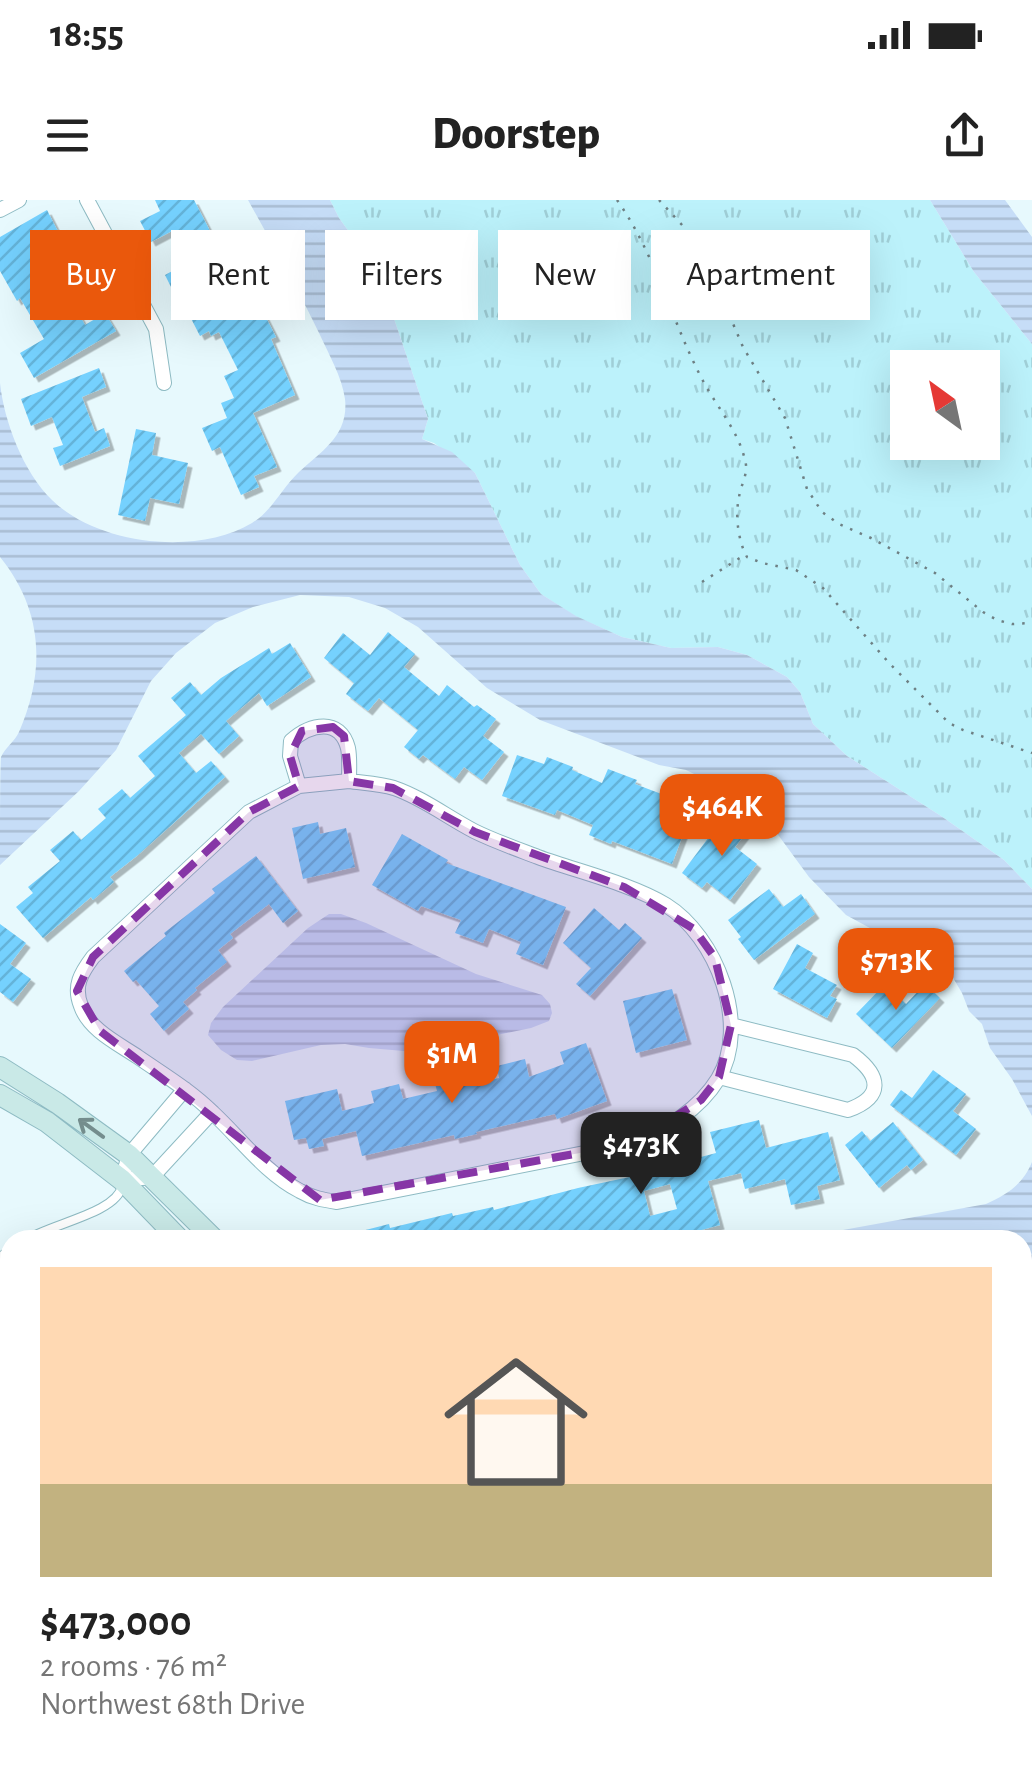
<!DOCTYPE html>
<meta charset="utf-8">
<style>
:root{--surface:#fff;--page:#f2f2f2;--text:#222;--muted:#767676;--line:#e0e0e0;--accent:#ea580c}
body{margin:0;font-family:"Alegreya Sans",sans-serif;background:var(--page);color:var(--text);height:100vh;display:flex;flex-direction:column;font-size:38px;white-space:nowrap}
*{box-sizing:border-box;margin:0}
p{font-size:32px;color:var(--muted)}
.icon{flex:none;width:55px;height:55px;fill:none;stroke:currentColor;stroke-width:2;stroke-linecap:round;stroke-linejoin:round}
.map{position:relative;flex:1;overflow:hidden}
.details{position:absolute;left:0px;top:1030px;width:1032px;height:550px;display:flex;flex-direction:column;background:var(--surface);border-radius:30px 30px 0 0;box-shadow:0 10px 40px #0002}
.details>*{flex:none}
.guide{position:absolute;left:30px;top:30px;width:972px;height:90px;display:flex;gap:20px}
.needle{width:65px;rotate:327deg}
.controls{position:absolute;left:890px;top:150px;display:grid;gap:20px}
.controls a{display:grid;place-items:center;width:110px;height:110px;border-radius:0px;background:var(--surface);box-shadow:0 10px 40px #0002;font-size:50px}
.price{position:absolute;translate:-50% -85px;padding:0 22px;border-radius:20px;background:var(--accent);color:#fff;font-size:32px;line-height:65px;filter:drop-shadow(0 2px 5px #0008)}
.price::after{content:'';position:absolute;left:50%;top:60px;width:30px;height:22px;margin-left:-15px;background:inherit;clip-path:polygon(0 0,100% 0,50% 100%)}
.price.current{background:#222;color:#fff}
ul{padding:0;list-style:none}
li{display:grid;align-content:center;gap:20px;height:530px;padding:0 40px}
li+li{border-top:2px solid var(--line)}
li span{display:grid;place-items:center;height:310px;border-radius:0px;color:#555}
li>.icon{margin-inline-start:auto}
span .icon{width:180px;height:180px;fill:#fffc;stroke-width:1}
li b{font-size:42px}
.pill{padding:0 35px;border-radius:0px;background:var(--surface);box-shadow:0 10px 40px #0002;font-size:35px;line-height:90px}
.pill.current{background:var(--accent);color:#fff}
.status{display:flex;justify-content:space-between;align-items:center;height:70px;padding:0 50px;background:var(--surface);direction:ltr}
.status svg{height:28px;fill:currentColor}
header{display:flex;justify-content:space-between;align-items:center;height:130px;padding:0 40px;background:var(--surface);font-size:45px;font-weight:800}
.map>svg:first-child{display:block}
.grass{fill:url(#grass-tufts);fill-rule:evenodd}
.water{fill:url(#water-rules)}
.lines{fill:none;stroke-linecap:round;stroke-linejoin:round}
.canal{stroke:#c6ddf7;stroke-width:18}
.building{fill:url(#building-hatch);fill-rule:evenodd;filter:url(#shadow)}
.lane-casing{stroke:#8ebbc3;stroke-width:10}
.street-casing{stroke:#8ebbc3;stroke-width:16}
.secondary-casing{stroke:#8ebbc3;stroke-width:22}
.path{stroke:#6e8084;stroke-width:2.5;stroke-dasharray:2.5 8;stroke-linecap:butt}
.lane{stroke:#fff;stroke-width:8}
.street{stroke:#fff;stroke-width:14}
.secondary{stroke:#c9e9e7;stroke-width:20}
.oneway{stroke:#748d8d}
.marked{fill:#8636a6;fill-opacity:0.2;stroke:#8636a6;stroke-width:8;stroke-dasharray:20 12;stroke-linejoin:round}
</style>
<div class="status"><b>18:55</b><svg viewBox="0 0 49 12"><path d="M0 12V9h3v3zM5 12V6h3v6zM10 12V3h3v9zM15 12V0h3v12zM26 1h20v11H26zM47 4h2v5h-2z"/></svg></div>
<header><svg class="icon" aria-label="menu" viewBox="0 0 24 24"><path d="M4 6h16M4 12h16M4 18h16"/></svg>Doorstep<svg class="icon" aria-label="share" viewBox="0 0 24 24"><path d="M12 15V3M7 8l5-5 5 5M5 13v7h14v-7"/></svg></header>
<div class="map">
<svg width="1032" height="1580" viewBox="0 0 1032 1580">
<defs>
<pattern id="grass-tufts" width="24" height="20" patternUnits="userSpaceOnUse" patternTransform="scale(2.5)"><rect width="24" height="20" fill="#bcf2fb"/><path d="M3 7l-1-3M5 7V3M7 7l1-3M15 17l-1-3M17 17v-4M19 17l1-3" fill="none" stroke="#a0cfd7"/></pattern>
<pattern id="water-rules" width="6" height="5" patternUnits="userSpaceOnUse" patternTransform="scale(2.5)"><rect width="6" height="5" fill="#c6ddf7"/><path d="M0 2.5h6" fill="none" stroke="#a9bdd3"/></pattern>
<pattern id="building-hatch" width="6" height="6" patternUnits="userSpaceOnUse" patternTransform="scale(2.5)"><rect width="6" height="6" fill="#75d1fe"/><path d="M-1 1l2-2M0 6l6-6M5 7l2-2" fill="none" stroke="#64b3d9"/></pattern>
<filter id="shadow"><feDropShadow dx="4.5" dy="4.5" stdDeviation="0" flood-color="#0004"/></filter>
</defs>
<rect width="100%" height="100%" fill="#e7f9fd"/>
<path class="grass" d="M330,0H930L974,72L1032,144V689L1004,660L941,616L847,556L813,524L800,492L787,477L747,455L718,447L671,448L622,437L575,416L541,394L520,365L475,273L434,243L422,239L428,219L388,101L363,51L339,18ZM908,168H982V242H908Z"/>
<path class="water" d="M248,0H330L339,18L363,51L388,101L428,219L422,239L452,252L475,273L520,365L541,394L576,416L622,437L671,448L718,447L747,455L787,477L800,492L813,524L847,556L941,616L1004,660L1032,689V916L1012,879L990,848L982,824L969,811L962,793L949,771L846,715L809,677L765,617L743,598L686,570L659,565L540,520L487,488L418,427L385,408L349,397L300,395L253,407L215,423L176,453L151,481L116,550L79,591L0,665C0,646 0,569 1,557C5,548 15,541 19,532C46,470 43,410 0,357V183C4,221 23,272 52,300C98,345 197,356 252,323C272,311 282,288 299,272C322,251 349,235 345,199C342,177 329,155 320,135C298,89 273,45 248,0Z
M930,0H1005L1032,37V144L974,72Z
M329,714H341L366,723L476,774L542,795L550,804L552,813L549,821L531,828L415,852L369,848L345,844L321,845L252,861L237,860L221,850L208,835L211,823L223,807L308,728Z
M1032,962V1063L1023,1066L1022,1040H788L986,1004C1008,994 1023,984 1032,962Z
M10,1081V1177L0,1162V1087Z
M1032,1332V1580H915L914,1570H1022V1334Z"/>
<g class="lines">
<path class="canal" d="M0,1505L10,1521
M41,1570L48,1580"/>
</g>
<path class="building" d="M155,0H194L226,62L208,72L222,99L247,86L240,73L259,64L275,96L259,104L276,137L271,139L295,195L253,213L277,267L254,276L259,287L241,295L220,247L212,251L202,228L227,218L221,203L234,198L224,176L238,170L219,132L211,136L209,131L200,136L179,95L176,97L165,75L189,62L172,31L151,42L140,21L160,11Z
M47,10L76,67L58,77L85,125L105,113L116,131L34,178L20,153L44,139L20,98L17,101L0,71V37Z
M99,168L106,187L82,197L95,232L104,228L110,246L60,266L53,248L63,245L52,217L31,226L21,199Z
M136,229L156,233L152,255L188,263L179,304L150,298L145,321L118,315Z
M388,432L415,454L404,467L439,496L447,485L474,507L477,505L496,519L483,536L504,552L482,580L464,567L455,579L423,555L419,559L404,547L418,530L379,498L368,511L346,494L354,483L324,458L343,433L370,455Z
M290,443L311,477L267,506L259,493L226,521L239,536L219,554L201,534L179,553L196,573L211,561L225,577L138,655L110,677L114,682L93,700L91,697L43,738L16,707L33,693L28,687L60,661L50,650L73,631L81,640L106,618L98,609L122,589L130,598L155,576L138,556L186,515L171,498L190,482L201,495L221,478L269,448L272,454Z
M517,555L544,564L547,557L573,567L572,570L602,583L608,569L637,580L635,584L672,598L669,604L691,613L672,664L612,641L611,644L589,635L593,625L557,610L555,615L502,596Z
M727,613L749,629L735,647L757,664L730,700L707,682L702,688L682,673Z
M318,622L320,634L346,628L355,667L303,679L292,628Z
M402,634L448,660L446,663L566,707L543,765L516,754L521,742L489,729L483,743L455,733L461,720L421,706L418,711L372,685Z
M256,656L298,711L283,723L269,704L230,734L233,738L218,750L227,762L195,788L197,790L183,802L189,809L164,831L150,814L159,806L136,780L133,782L124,771L166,736L164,733L215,693L212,689Z
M769,689L783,707L801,694L815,714L754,760L738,739L741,737L728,720Z
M594,708L619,730L625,723L642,738L590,796L576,784L591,768L563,743Z
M0,724L26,743L10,764L31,779L13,802L0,792Z
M797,744L813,753L805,768L837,785L830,796L837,799L827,818L773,789Z
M885,784L906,804L925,784L940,798L892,848L856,814Z
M672,789L687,840L636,853L623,801Z
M586,843L607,901L557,919L555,914L476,932L477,934L455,939L454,935L362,956L356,931L322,939L324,946L309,949L306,938L294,940L285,901L337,889L342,911L374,903L371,891L399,884L403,899L437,891L434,879L462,872L465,886L499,878L497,866L525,859L529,877L564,864L560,852Z
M933,870L966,894L953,911L976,929L956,955L890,905L901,890L912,898Z
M759,920L766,948L828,932L840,980L817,986L820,999L791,1005L785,979L745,989L741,973L708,981L720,1025L668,1039L667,1035L646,1040H625L622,1031L590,1038V1040H346V1035L389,1024L390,1028L452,1013L453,1016L493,1007L494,1010L578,988L653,972L652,970L716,953L710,932ZM670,984L677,1009L650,1016L644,991Z
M893,922L923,960L911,970L907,965L879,988L845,945L862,931L870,941Z"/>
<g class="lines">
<defs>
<path id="lane" d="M26,1040C50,1024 117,1013 122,986
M0,1057L10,1050"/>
<path id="street" d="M87,0L156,129L164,183
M0,10L19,0
M349,581C363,583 380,584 394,588C423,598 447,617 474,631C494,641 517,649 538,657C576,671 632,684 666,705C716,736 751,825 718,879C699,910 666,929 635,943L337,1002C324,1000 312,998 300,991C265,973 241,939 213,913C191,891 164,875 138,857C119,844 89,830 81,806C73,786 81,773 93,757L249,612L299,586Z
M299,586L290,556L291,541C310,524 340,517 348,548C350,558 349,570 349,581
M719,877L848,910C884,897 881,876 853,855L731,825
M185,889L129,955L122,980L152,977L212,912
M1022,1205L1032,1203
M366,1570L374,1580
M679,1570L684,1580
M769,1570L774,1580"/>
<path id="secondary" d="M0,867L57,903L129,955L215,1040
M0,895L47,922L122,980L180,1040
M458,1570L463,1580
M484,1570L489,1580"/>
</defs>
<use href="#lane" class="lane-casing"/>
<use href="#street" class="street-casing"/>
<use href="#secondary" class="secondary-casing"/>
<path class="path" d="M617,0C656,55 671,120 702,179C716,206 738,230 745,260C749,273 741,284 739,297C735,315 738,341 747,357L762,363L796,370L823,388L890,464L949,523L963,530L1032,553
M659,0L695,39L701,49L743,147L785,218L807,289L822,312L839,324L871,338L935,373L983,412L997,420L1012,424L1032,423
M702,382L743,356
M0,1359L10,1375
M135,1570L142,1580"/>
<use href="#lane" class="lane"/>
<use href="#street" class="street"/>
<use href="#secondary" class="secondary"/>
</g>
<defs><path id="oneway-shaft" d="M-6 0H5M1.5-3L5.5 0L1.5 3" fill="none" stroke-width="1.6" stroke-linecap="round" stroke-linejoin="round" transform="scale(2.5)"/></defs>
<use class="oneway" href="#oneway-shaft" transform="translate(91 928) rotate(-144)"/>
<path class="marked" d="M333,527L344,536L349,581L393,588L475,632L624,687L694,729L715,758L731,825L719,877L701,900L635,943L320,1000L100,831L77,791L93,757L249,612L299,586L290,556L302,531Z"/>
</svg>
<div class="controls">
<a><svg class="needle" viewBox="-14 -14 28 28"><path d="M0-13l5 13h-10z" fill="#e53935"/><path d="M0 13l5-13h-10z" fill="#767676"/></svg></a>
</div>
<b class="price" style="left:722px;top:659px">$464K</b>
<b class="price" style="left:896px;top:813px">$713K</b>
<b class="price" style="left:452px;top:906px">$1M</b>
<b class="price current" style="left:641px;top:997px">$473K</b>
<div class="guide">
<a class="pill current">Buy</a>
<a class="pill">Rent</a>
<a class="pill">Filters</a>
<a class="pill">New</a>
<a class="pill">Apartment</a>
</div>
<section class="details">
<ul>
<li><span style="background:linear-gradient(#ffd9b3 70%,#c2b280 0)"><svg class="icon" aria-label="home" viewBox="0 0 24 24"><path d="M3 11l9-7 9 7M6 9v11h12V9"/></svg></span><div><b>$473,000</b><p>2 rooms · 76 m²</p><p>Northwest 68th Drive</p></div></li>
</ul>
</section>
</div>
